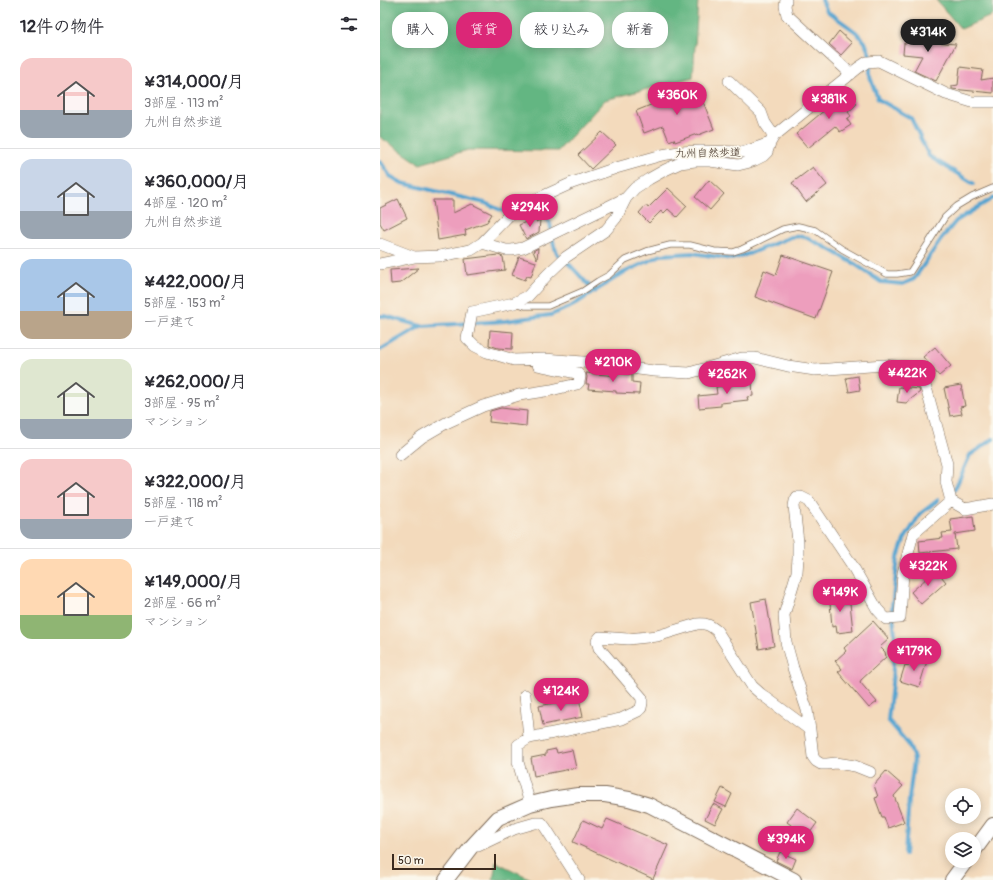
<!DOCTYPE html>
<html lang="ja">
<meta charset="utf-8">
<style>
:root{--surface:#fff;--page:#f2f2f3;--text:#2b2b33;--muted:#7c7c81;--line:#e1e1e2;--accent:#db2777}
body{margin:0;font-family:Pangolin,"Klee One",sans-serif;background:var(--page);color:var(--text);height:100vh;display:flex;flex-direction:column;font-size:15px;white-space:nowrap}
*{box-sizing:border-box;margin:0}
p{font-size:13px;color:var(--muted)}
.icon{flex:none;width:22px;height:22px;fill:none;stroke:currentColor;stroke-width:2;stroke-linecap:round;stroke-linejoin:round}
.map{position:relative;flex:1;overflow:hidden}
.details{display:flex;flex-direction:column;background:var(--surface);width:380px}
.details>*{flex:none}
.guide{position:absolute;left:12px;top:12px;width:380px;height:36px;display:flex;gap:8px}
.controls{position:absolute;left:565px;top:788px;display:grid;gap:8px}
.controls a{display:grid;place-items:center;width:36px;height:36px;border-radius:50%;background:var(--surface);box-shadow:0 2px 10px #0003;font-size:20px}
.scale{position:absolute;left:12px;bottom:10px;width:104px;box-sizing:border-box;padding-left:4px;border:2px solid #3b2a1e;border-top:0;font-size:11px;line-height:14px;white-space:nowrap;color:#3b2a1e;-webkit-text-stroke:3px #fbf7ec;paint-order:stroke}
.price{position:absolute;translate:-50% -34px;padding:0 9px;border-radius:14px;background:var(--accent);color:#fff;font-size:13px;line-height:26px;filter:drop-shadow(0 1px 2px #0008)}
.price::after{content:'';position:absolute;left:50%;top:24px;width:12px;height:9px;margin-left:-6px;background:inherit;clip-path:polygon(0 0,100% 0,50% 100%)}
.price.current{background:#222;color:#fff}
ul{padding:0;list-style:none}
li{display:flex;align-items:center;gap:12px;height:100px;padding:0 20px}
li+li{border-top:1px solid var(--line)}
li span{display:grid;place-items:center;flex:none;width:112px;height:80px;border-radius:12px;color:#555}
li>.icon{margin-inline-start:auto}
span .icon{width:48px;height:48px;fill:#fffc;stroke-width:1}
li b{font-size:17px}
h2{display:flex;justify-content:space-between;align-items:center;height:48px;padding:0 20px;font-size:17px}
.pill{padding:0 14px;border-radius:16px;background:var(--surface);box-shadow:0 2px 10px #0003;font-size:14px;line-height:36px}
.pill.current{background:var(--accent);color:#fff}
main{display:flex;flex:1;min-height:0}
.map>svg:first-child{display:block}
.forest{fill:#64b682;stroke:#507050}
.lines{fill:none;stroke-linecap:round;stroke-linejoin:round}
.stream{stroke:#56a4d0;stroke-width:4}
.building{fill:#ed9ebd}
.service-casing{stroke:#7b6855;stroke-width:7}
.minor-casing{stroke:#7b6855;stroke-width:12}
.tertiary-casing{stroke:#7b6855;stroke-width:16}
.service{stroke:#fff;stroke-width:5.5}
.minor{stroke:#fff;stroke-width:11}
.tertiary{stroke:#fff;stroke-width:14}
.labels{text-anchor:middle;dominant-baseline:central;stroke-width:3.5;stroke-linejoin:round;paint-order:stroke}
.street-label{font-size:11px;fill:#3b2a1e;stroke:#fbf7ec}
</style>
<main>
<section class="details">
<h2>12件の物件<svg class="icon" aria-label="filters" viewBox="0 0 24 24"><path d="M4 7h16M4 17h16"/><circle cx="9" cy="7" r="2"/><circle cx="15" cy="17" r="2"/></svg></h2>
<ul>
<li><span style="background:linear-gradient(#f6c9c9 65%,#9aa5b1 0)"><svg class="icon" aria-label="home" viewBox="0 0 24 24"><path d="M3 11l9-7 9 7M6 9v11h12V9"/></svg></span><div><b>¥314,000/月</b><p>3部屋 · 113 m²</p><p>九州自然歩道</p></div></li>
<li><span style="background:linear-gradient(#c9d6e8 65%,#9aa5b1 0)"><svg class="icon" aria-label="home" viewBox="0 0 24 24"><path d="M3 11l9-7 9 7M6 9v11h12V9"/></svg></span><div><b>¥360,000/月</b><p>4部屋 · 120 m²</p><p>九州自然歩道</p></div></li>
<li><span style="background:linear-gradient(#a9c7e8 65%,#b9a48a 0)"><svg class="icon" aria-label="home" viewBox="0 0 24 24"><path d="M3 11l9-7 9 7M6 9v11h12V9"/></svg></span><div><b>¥422,000/月</b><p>5部屋 · 153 m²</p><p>一戸建て</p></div></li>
<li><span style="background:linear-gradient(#dfe7d0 75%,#9aa5b1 0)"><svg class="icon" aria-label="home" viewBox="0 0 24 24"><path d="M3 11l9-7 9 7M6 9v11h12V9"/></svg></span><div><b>¥262,000/月</b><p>3部屋 · 95 m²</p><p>マンション</p></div></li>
<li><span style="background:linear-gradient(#f6c9c9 75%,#9aa5b1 0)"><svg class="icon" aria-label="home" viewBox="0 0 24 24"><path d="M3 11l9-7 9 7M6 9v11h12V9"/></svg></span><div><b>¥322,000/月</b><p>5部屋 · 118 m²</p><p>一戸建て</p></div></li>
<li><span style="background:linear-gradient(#ffd9b3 70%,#8fb573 0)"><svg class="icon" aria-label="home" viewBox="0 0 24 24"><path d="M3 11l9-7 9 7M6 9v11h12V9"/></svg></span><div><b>¥149,000/月</b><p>2部屋 · 66 m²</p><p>マンション</p></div></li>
</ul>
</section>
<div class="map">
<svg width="613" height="880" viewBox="0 0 613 880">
<rect width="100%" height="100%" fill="#fbf7ec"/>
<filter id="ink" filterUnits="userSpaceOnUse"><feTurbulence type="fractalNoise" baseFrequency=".025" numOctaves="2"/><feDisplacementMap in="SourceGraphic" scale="8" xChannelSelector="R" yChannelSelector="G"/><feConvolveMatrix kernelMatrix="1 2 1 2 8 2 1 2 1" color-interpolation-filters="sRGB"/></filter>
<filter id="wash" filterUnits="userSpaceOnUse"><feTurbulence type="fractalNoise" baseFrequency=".012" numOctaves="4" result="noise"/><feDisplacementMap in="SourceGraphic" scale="16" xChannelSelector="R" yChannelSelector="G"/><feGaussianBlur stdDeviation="0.9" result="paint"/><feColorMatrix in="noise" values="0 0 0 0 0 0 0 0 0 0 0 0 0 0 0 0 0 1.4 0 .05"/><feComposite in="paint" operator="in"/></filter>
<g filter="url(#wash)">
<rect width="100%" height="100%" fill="#f3dabc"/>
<path class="forest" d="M0,0H318L313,77L225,100L178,151L88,150L40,164L0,137Z
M556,0H613V15L581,29Z
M116,862L153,880H113Z"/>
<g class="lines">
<path class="stream" d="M442,0L447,11L476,32L485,42L490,55V77L498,99L531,118L549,156L594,184
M0,161L10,176L22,183L105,203L136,217L154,213L163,214L170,223L174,246L178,255L190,265L215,292
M0,316H5L41,326
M0,350L41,326L126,321L147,318L171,315L192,306L243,273L281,255L312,253L352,259L371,253L411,237L423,236L451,250L475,264L501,282L523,284L534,279L562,238L576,221L613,198
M575,489L590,455L613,439
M525,854L529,799L534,759L529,745L508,720L512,684L515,634L512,607L518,557L524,540L540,514L558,500"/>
</g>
<g id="blocks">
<path class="building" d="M528,29L553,31L552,42L576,44L556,81L534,71L542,56L523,54L524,43H527Z
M459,31L472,43L461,55L449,44Z
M580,67L603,70L601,80L613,78V93L572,89V86L578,85Z
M318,89L334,129L318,135L317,134L295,142L294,139L289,141L283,126L264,133L256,111L295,95L296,97Z
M464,90L477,104L468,112L471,116L467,119L471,125L460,132L455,126L428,148L416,134L452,104L450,102Z
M222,132L236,145L211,169L198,155Z
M433,167L447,185L426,202L412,183Z
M329,180L344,194L330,210L315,197Z
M288,188L307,206L297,217L288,209L283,214L281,211L269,223L259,213L266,205L268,208Z
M18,199L27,218L4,230L0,223V208Z
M53,200H73V213L92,204L112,214L107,222L85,230L86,235L58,240Z
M155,218L156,222L160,220L159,232L146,239L139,225Z
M158,248L157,260L153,251Z
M118,255L123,257L125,270L87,275L85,259Z
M403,255L453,272L436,319L375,297L384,270L396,275Z
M139,257L156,262L151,277L147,276L145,280L132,275Z
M39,268L20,283L11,284L10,270Z
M110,330L133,332L132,349L118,348L109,345Z
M555,347L571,366L559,376L543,357Z
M206,373L236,376L237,373L252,375V382L260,383L259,394L236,393V391L208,389L209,384H206L207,377Z
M478,376L480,390L469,392L466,378Z
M372,382L373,396L367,397L368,400L341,403V406L319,408L318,396L337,394L336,387Z
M581,385L585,406L580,407L582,414L570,416L564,388Z
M519,387L539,389L540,392L526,403L517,402Z
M121,408L147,411L146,426L109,422L110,411Z
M593,516L595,531L575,534L577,549L540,553L539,541L563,538L562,533L572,532L570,519Z
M556,570L566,582L541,604L531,592Z
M460,590L461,599L464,598L465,603H470L473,631L457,633L456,626L452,627L449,591Z
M386,599L394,646L379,649L371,602Z
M493,621L509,639L500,647L505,652L506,657L481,680L480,682L497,702L489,708L458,672L462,669L455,661L466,651L464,648Z
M534,656L547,661L539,687L520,681L525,665L528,666L529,660L533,661Z
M199,698L203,717L163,725L159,706Z
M176,749L177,753L192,750L196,768L154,776L151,758L166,755V751Z
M506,771L523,786L514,796L524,822L508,828L504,817H502L495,798L498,797L494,785Z
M342,788L352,794L346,807L335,802Z
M333,804L343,809L335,824L325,819Z
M417,808L437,823L427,837L407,822Z
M227,819L288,845L273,879L193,842L203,820L222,829Z
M400,852L416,859L412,869L396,861Z"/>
</g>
</g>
<g filter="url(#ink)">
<use href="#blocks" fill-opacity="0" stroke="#7b6855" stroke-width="1"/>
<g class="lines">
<defs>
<path id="service" d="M136,303L145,306H168L203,291L218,281L229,275L245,260L267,251L290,245H310L334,251L353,252L362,249L403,229L418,226L435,230L462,249L507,274H517L530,272L565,217L577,206L592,197L613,188"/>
<path id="minor" d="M406,0L405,6L407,15L471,74
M349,81L381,112L385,123L394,136
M102,243L126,250H132L143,248L246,198
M0,244L34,257L60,256L91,250L102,243L135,209L192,183L236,168L282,155L299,152L320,151L365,152L390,143L394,136L478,68L487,62L499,61L566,94L592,102H613
M0,264L34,257
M20,455L42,437L66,423L103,406L139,395L171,390L197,384L199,382L200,376L197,373L158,365
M571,501L585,509L613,504
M145,695L149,738
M430,730L433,757L436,761L441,764H447L456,763L475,766L490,772
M150,804L138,762V745L149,738L241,719L258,711L261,708L262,703V698L219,648L217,641L220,637L248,639L277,636L317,624C326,623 330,625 337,631L372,686L381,694L430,730L427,710L413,668L406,642L404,615L417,572L418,558V542L414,506L415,501L417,497H421L429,501L472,565L497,609L506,619L520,618L523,573L533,534L571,501L566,482L567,464L547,391L540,374L537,371L531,367L504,365L435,370L408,366L375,358H362L309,373L274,371L203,362L164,359L134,360L107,352L95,346L87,338L92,312L134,303L148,296L168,274L186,257L226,230L236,218L246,198L255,188L269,179L285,170L300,163L315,161H330L358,165L366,163L375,160L383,156L387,152L390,143
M92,846H98L134,829L155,823H162L165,827L199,880"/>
<path id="tertiary" d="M594,851L613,825
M66,880L92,846L118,818L150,804L171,799L198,795H225L249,799L269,805L414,880
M572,880L586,861"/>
</defs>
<use href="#service" class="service-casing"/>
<use href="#minor" class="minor-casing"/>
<use href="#tertiary" class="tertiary-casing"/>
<use href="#service" class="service"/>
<use href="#minor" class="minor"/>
<use href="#tertiary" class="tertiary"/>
</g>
</g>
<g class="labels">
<g class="street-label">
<text transform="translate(328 153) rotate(-1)">九州自然歩道</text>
</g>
</g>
</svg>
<div class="controls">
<a><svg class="icon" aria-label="locate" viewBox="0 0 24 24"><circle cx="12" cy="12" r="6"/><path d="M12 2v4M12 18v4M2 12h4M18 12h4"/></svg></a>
<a><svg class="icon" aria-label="layers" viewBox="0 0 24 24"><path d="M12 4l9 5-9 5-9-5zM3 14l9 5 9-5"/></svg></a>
</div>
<div class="scale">50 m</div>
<b class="price current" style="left:548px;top:53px">¥314K</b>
<b class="price" style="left:297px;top:116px">¥360K</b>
<b class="price" style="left:449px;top:120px">¥381K</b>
<b class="price" style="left:150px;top:228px">¥294K</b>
<b class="price" style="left:233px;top:383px">¥210K</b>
<b class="price" style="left:527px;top:394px">¥422K</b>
<b class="price" style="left:347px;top:395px">¥262K</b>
<b class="price" style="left:548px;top:587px">¥322K</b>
<b class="price" style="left:460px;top:613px">¥149K</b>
<b class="price" style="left:534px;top:672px">¥179K</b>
<b class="price" style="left:181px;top:712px">¥124K</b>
<b class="price" style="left:406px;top:860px">¥394K</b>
<div class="guide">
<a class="pill">購入</a>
<a class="pill current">賃貸</a>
<a class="pill">絞り込み</a>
<a class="pill">新着</a>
</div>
</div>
</main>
